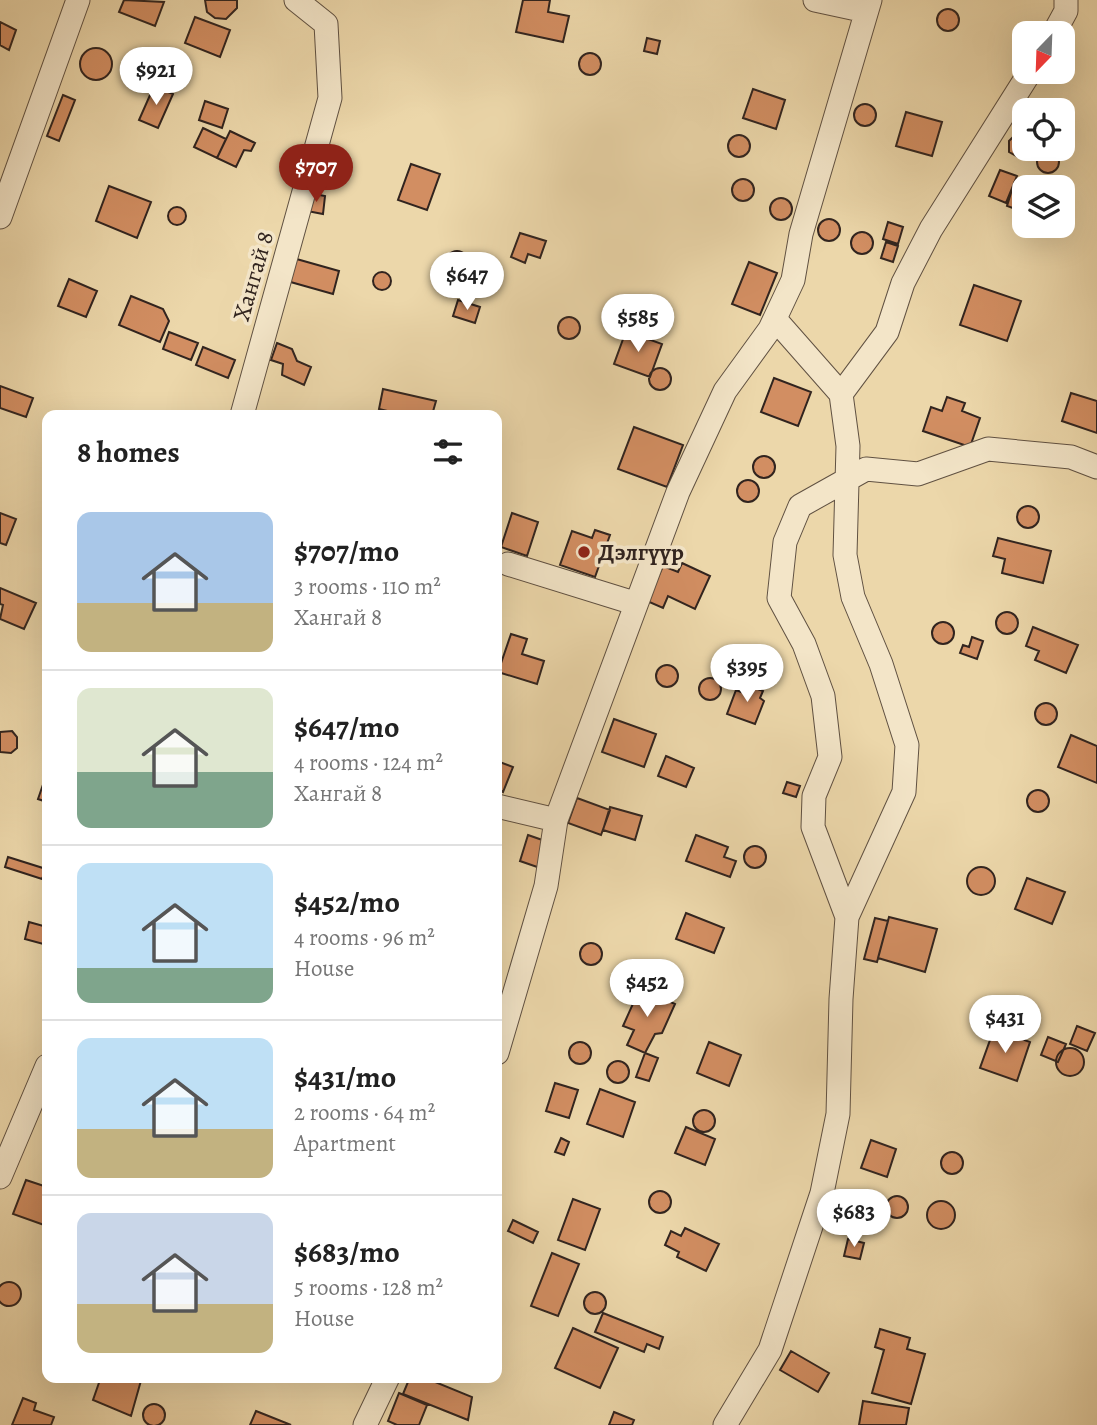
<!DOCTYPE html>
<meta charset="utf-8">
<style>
:root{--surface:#fff;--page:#f6f6f6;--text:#222;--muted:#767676;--line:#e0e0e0;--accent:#8f2418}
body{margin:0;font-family:Alegreya,serif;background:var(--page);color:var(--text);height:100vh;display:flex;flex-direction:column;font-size:26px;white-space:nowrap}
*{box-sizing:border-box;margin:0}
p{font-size:23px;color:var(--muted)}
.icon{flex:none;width:38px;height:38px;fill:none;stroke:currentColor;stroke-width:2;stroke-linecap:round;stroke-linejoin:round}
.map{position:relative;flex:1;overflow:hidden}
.side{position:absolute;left:42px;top:410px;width:460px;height:973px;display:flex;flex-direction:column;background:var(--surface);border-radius:14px;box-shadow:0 7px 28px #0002}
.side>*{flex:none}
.needle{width:46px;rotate:203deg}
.fabs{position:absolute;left:1012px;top:21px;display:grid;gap:14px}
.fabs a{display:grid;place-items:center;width:63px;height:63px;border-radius:14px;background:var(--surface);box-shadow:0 7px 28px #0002;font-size:35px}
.price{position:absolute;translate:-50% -60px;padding:0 16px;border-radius:24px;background:#fff;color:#222;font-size:23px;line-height:46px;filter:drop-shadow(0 2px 4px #0008)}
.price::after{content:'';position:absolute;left:50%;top:42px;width:21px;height:16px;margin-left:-10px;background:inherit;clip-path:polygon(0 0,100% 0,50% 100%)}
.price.selected{background:var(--accent);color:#fff}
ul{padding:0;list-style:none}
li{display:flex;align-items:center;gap:21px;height:175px;padding:0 35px}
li+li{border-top:2px solid var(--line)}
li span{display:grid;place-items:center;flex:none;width:196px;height:140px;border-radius:14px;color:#555}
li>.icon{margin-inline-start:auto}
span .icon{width:84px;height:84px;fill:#fffc;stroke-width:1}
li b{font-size:30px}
h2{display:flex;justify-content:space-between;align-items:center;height:84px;padding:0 35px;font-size:30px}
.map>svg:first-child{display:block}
.building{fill:#d28e62;stroke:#31241f;stroke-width:2}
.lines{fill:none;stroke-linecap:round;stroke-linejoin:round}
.street-casing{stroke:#605142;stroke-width:25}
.street{stroke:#f3e5c8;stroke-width:23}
.poi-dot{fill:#8f2418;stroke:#f3e5c8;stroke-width:2.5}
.labels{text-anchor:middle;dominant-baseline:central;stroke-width:7;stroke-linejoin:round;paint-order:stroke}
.street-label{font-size:24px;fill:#31241f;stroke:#f3e5c8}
.poi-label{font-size:24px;font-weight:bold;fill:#31241f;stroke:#f3e5c8;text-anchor:start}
</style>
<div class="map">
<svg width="1097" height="1425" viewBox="0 0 1097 1425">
<rect width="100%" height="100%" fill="#ecd7aa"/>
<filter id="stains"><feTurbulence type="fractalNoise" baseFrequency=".00286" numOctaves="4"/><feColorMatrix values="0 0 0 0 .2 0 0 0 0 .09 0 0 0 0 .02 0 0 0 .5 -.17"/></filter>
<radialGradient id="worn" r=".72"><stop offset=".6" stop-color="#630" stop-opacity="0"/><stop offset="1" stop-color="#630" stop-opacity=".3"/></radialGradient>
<path class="building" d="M124,0L164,2L155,26L119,12Z
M205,0H237V8L226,19L215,18L207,12Z
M523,0H550L548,12L569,16L563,42L516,32Z
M937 20a11 11 0 1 1 22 0a11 11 0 1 1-22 0Z
M195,17L230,30L220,57L185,43Z
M0,22L16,30L9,50L0,45Z
M647,38L660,41L657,54L644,51Z
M80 64a16 16 0 1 1 32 0a16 16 0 1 1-32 0Z
M579 64a11 11 0 1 1 22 0a11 11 0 1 1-22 0Z
M154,86L173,94L158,128L139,120Z
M753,89L785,100L776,129L743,118Z
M63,95L75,100L59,141L47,136Z
M205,101L228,109L222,128L199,120Z
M854 115a11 11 0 1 1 22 0a11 11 0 1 1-22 0Z
M906,112L942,122L932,156L896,146Z
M203,128L226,139L217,158L194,147Z
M230,131L255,143L251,151L244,150L236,167L217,158Z
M728 146a11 11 0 1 1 22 0a11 11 0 1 1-22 0Z
M1014,136H1024V149H1029L1025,156L1018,157L1009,152V141Z
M1037 162a11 11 0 1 1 22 0a11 11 0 1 1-22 0Z
M411,164L440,174L427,210L398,200Z
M1000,170L1017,176L1006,203L989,196Z
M732 190a11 11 0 1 1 22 0a11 11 0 1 1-22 0Z
M1014,183L1028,187H1024V212L1007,206Z
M109,186L151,202L137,238L96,221Z
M309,193L325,196L323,214L307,211Z
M770 209a11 11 0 1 1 22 0a11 11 0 1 1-22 0Z
M168 216a9 9 0 1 1 18 0a9 9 0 1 1-18 0Z
M818 230a11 11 0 1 1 22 0a11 11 0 1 1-22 0Z
M888,222L903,227L898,244L883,239Z
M851 243a11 11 0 1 1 22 0a11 11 0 1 1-22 0Z
M520,233L546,241L540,258L528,254L525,263L511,257Z
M886,242L898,246L893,262L881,258Z
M446 262a11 11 0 1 1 22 0a11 11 0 1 1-22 0Z
M293,258L339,271L333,294L287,281Z
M749,262L777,273L760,315L732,304Z
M373 281a9 9 0 1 1 18 0a9 9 0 1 1-18 0Z
M69,279L97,291L86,317L58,306Z
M974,285L1021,301L1007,341L960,325Z
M131,296L163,309L169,321L160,342L119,325Z
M458,300L480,307L475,323L453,316Z
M558 328a11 11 0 1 1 22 0a11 11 0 1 1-22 0Z
M626,331L662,344L650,377L614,364Z
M169,332L198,343L191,360L163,349Z
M277,343L292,349L297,361L311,367L304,385L282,375L283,364L271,360Z
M203,347L235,360L228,378L196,365Z
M649 379a11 11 0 1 1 22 0a11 11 0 1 1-22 0Z
M774,378L811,392L798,426L761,412Z
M0,386L33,398L26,417L0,408Z
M383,389L436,401L432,415H404L379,409Z
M1071,393L1097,401V433L1062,421Z
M947,397L965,403L962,411L980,418L970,447L923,431L931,407L942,411Z
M634,427L683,445L667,487L618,469Z
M753 467a11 11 0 1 1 22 0a11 11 0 1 1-22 0Z
M737 491a11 11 0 1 1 22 0a11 11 0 1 1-22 0Z
M1017 517a11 11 0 1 1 22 0a11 11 0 1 1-22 0Z
M0,513L16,519L6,545L0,543Z
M512,513L538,522L527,556L501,547Z
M595,530L610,535L595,577L560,565L572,531L592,538Z
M998,538L1051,551L1043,583L1002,573L1005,559L993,556Z
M682,563L710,576L695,609L668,596L663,608L647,601L663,566L678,572Z
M0,588L36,603L24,629L0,619L3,605L0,604Z
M996 623a11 11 0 1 1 22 0a11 11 0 1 1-22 0Z
M932 633a11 11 0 1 1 22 0a11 11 0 1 1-22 0Z
M1033,627L1078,645L1066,673L1035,660L1039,651L1026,646Z
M511,634L527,639L522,654L544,661L537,684L498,672Z
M972,637L983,641L977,659L960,653L963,645L969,647Z
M656 676a11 11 0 1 1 22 0a11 11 0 1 1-22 0Z
M699 689a11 11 0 1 1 22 0a11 11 0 1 1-22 0Z
M744,684L763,691L760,698L764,701L755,724L727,714L736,690L741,692Z
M1035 714a11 11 0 1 1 22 0a11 11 0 1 1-22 0Z
M614,719L656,734L644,767L602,752Z
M12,731L17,737V748L11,753L0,752V732Z
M1071,735L1097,746V783L1058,767Z
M666,756L694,768L686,787L658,776Z
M497,761L513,767L503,792L497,789Z
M47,773V802L38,799Z
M787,782L800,786L796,797L783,793Z
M1027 801a11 11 0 1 1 22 0a11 11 0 1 1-22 0Z
M577,798L610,810L601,835L568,823Z
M610,807L642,816L635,840L603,830Z
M528,835L548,842L540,868L520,861Z
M696,835L728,847L724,857L736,861L730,877L686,861Z
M744 857a11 11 0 1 1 22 0a11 11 0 1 1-22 0Z
M8,857L46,869L42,879L5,867Z
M967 881a14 14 0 1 1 28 0a14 14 0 1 1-28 0Z
M1027,878L1065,892L1052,924L1015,909Z
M686,913L724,928L714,953L676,939Z
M889,917L937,929L925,972L878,958Z
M875,918L888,921L877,962L864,959Z
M29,922L47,927V945L25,939Z
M580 954a11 11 0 1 1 22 0a11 11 0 1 1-22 0Z
M640,988L675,1004L662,1033L655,1034L645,1053L627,1045L634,1030L623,1026Z
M1077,1026L1095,1033L1087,1051L1070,1044Z
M994,1029L1030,1042L1017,1081L980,1068Z
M1048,1037L1066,1044L1058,1062L1041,1055Z
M569 1053a11 11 0 1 1 22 0a11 11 0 1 1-22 0Z
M709,1042L741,1055L729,1086L697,1073Z
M1056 1062a14 14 0 1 1 28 0a14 14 0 1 1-28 0Z
M645,1053L658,1058L649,1081L636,1077Z
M607 1072a11 11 0 1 1 22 0a11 11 0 1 1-22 0Z
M555,1083L578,1090L569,1118L546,1111Z
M600,1089L635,1102L623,1137L587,1124Z
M693 1121a11 11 0 1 1 22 0a11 11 0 1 1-22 0Z
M686,1127L715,1139L705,1165L675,1153Z
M561,1138L569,1142L564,1155L555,1152Z
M871,1140L896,1149L887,1177L861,1168Z
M941 1163a11 11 0 1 1 22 0a11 11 0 1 1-22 0Z
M26,1180L47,1187V1226L13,1214Z
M649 1202a11 11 0 1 1 22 0a11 11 0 1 1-22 0Z
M886 1207a11 11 0 1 1 22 0a11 11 0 1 1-22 0Z
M573,1199L600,1209L585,1250L558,1240Z
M927 1215a14 14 0 1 1 28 0a14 14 0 1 1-28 0Z
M513,1220L538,1232L533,1243L508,1231Z
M685,1228L719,1244L706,1271L677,1257L679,1252L665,1245L671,1231L681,1236Z
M848,1239L864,1243L860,1259L844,1256Z
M552,1253L579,1264L558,1316L531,1306Z
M-3 1294a12 12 0 1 1 24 0a12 12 0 1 1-24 0Z
M584 1303a11 11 0 1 1 22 0a11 11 0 1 1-22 0Z
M603,1313L663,1337L659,1349L647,1344L644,1352L595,1332Z
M573,1328L618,1348L600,1388L555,1368Z
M880,1329L910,1338L907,1349L925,1354L911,1404L872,1393L884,1350L875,1347Z
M791,1351L829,1373L818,1392L780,1370Z
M101,1377H142L131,1416L93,1400Z
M410,1377H437L435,1382L472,1397L468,1420L403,1394Z
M399,1393L427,1405L419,1425H397L388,1421Z
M23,1398L36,1403L34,1410L54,1417L51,1425H12Z
M863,1401L909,1408L906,1425H859Z
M143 1415a11 11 0 1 1 22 0a11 11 0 1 1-22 0Z
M256,1411L291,1425H250Z
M614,1412L634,1420L632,1425H609Z"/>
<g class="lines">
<defs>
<path id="street" d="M815,0L866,11
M1054,33L1066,11V0
M0,217L78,0
M841,394L887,332L903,283L931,229L1030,72
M242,415L330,98L326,24L296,0
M508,564L634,603
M497,806L556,820
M847,917L813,827L814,796L830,757L823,696L804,644L779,598L785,542L800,506L866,469L918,474L988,449L1071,457L1097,467
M497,1053L546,886L556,820L678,492L725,391L770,329L793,280L801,234L870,0
M0,1177L47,1066
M365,1425L388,1377
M725,1425L770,1350L822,1193L838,1114L841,999L847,917L904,792L907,745L881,664L853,597L845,555L848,446L841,394L775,319"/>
</defs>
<use href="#street" class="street-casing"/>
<use href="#street" class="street"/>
</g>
<circle class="poi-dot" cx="584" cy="552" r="7"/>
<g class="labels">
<g class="street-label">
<text transform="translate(253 276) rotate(-74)">Хангай 8</text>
</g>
<g class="poi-label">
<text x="598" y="552">Дэлгүүр</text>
</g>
</g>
<rect width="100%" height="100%" filter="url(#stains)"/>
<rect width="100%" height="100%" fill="url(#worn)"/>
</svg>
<div class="fabs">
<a><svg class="needle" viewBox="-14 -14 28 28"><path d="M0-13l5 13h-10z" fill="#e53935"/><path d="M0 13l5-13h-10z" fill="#767676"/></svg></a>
<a><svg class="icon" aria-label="locate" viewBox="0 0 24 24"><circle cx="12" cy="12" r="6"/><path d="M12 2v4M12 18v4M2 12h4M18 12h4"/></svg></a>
<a><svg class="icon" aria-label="layers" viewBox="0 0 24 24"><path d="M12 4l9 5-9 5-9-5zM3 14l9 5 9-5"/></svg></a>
</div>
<b class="price" style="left:156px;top:107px">$921</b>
<b class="price selected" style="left:316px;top:204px">$707</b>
<b class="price" style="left:467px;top:312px">$647</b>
<b class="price" style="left:638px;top:354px">$585</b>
<b class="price" style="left:747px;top:704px">$395</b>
<b class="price" style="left:647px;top:1019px">$452</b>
<b class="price" style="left:1005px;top:1055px">$431</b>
<b class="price" style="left:854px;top:1249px">$683</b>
<section class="side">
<h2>8 homes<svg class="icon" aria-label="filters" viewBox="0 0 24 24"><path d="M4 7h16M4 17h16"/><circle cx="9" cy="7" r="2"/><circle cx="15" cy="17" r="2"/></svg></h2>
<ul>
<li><span style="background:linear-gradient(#a9c7e8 65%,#c2b280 0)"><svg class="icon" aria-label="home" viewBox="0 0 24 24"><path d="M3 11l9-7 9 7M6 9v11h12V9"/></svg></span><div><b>$707/mo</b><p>3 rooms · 110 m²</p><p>Хангай 8</p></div></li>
<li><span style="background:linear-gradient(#dfe7d0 60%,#7fa58c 0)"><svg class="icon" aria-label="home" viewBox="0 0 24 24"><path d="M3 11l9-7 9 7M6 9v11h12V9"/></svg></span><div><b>$647/mo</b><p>4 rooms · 124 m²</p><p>Хангай 8</p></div></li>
<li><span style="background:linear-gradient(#bfe0f5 75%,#7fa58c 0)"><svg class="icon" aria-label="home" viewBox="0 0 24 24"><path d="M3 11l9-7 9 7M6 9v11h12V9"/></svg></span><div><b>$452/mo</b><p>4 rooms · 96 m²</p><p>House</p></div></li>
<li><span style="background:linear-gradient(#bfe0f5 65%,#c2b280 0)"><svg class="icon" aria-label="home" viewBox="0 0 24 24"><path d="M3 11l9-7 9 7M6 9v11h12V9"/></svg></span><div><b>$431/mo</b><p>2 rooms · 64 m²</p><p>Apartment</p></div></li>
<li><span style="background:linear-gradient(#c9d6e8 65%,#c2b280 0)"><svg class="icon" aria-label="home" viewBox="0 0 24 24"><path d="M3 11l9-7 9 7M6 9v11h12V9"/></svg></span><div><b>$683/mo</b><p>5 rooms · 128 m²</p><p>House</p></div></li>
</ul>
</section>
</div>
